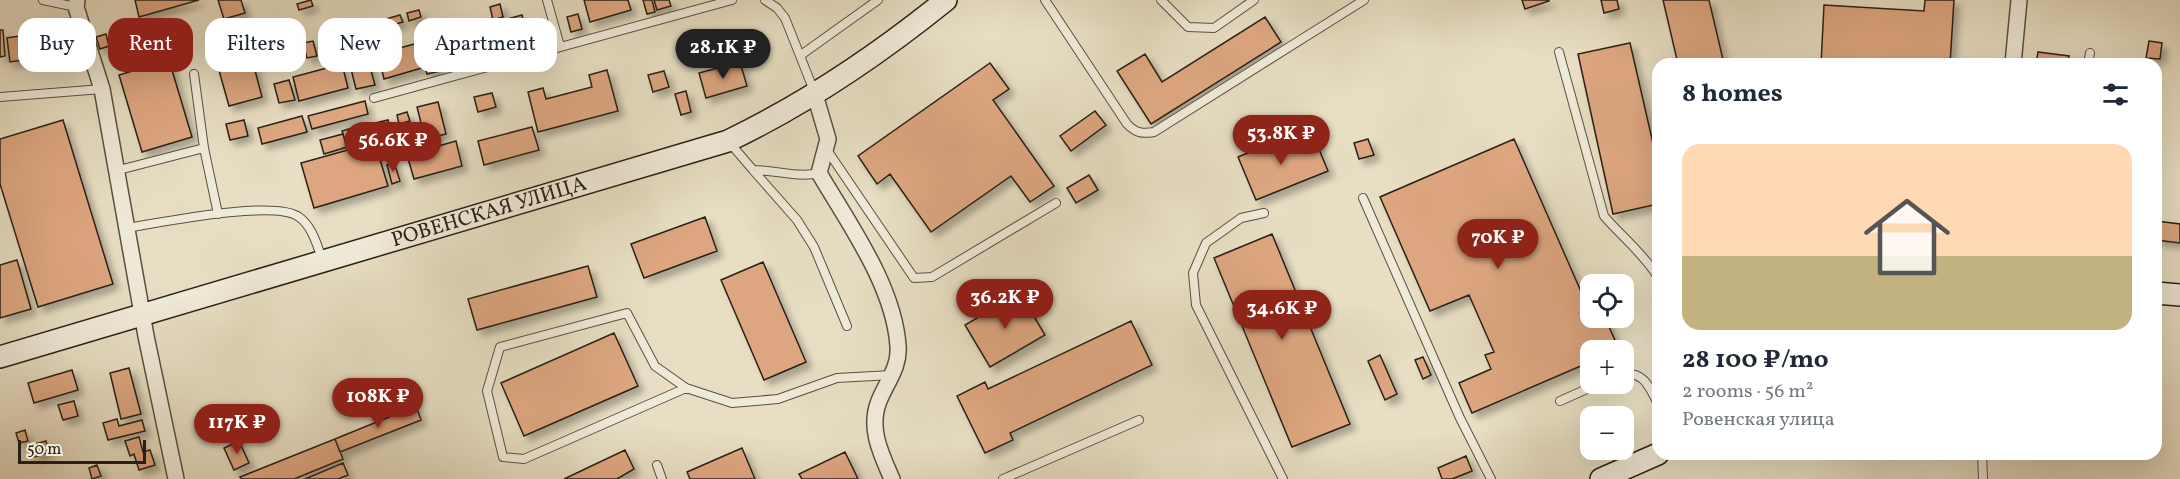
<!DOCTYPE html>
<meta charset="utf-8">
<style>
:root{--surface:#fff;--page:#f2f2f3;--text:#1f2937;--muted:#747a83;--line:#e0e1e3;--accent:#8f2418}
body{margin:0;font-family:Vollkorn,serif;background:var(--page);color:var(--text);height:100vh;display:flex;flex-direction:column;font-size:22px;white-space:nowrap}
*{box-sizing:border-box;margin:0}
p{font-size:20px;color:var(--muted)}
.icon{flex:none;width:33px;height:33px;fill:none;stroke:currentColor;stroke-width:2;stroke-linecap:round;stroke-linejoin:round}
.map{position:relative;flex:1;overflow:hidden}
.drawer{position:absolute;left:1652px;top:58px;width:510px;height:402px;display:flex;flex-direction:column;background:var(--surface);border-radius:18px;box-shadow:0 6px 24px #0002}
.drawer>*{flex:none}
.top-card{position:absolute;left:18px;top:18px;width:570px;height:54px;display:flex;gap:12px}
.controls{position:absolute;left:1580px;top:274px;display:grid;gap:12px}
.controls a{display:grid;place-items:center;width:54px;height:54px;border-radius:12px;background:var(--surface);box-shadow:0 6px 24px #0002;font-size:30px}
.scale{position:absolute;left:18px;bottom:15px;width:128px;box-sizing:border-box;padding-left:6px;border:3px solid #2a2017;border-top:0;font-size:16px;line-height:21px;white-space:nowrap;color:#2a2017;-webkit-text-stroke:4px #efead8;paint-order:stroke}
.price{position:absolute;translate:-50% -51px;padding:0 14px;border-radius:21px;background:var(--accent);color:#fff;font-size:20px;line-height:39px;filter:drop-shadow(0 2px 3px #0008)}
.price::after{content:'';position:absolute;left:50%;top:36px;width:18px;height:14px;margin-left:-9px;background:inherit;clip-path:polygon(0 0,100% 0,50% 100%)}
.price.on{background:#222;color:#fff}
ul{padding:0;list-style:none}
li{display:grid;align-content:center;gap:12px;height:318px;padding:0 30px}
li+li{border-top:2px solid var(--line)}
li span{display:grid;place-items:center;height:186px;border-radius:18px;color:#555}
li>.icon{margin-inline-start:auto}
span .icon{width:108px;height:108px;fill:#fffc;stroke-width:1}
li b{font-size:26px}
h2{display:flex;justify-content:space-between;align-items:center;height:72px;padding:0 30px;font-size:26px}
.chip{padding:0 21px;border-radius:18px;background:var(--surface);box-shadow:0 6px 24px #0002;font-size:21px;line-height:54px}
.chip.on{background:var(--accent);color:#fff}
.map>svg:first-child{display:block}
.building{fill:#dda680;stroke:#2a2017;stroke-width:1.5;filter:url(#shadow)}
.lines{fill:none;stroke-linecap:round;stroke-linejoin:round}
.lane-casing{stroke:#595042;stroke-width:10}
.street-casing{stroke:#595042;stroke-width:18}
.secondary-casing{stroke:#2a2017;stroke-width:24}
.lane{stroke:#efead8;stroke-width:8}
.street{stroke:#efead8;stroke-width:15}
.secondary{stroke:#efead8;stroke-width:21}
.labels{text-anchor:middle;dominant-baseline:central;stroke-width:4.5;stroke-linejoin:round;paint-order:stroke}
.street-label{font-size:21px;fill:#2a2017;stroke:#efead8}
</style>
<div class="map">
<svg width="2180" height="479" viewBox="0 0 2180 479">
<defs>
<filter id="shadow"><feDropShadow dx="5.5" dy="5.5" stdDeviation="3" flood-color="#0004"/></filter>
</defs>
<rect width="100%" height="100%" fill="#e7dec3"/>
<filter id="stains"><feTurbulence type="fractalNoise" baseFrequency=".00333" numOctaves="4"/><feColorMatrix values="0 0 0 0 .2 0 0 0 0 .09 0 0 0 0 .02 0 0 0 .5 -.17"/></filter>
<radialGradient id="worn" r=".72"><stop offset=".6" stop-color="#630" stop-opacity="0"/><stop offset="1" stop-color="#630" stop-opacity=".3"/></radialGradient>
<path class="building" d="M135,0H199L139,17Z
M218,0H241L245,13L224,19Z
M311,0L313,6L299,10L297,4Z
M584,0H628L631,10L590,22Z
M643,0H652L655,12L647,14Z
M654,0H669L671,6L657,10Z
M1522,0H1549V1L1525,9Z
M1601,0H1617L1619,9L1604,13Z
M1663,0H1709L1724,64H1678Z
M1925,0H1954L1950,64H1821L1824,5L1924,11Z
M500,4L503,17L493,20L490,7Z
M419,10L421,17L409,21L407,13Z
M578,14L582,29L571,32L567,17Z
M400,15L403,22L389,26L386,19Z
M522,15L525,28L516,30L519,42L478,53L472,29Z
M1265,17L1281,42L1151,124L1117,71L1145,54L1162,82Z
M544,26L548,40L534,44L530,30Z
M54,27L57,39L41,44L38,32Z
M0,30H3L5,56L0,57Z
M106,34L109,46L100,49L96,37Z
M348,34L350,41L336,44L334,37Z
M26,35L29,59L10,62L7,38Z
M431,39L440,71L427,74L418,43Z
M247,40L262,97L229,106L213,49Z
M313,41L317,56L307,58L303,43Z
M2149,41L2162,43L2160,59L2146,58Z
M418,43L425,67L384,79L378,54Z
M1630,43L1658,165V204L1613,214L1578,54Z
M2038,52L2069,56L2068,64H2036Z
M169,60L192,137L142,152L119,75Z
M368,60L375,85L356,89L350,65Z
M740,62L747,86L706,98L699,73Z
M990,63L1009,89L993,100L1054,186L1030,202L1011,176L931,232L890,174L877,184L858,156Z
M342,64L348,88L299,101L293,77Z
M607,70L618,111L538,132L528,92L543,88L546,99L592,87L589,75Z
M664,71L669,87L653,92L648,75Z
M289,80L295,100L279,103L274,84Z
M686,91L691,112L681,115L675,94Z
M492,93L496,107L478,112L474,97Z
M365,101L368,114L312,129L308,116Z
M438,102L446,134L425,139L417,107Z
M1095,111L1106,125L1071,151L1060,136Z
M407,112L410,121L399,124L397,115Z
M302,116L307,132L262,144L258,128Z
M63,120L113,284L38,307L0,184V139Z
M244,120L248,136L230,140L226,124Z
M388,120L393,137L380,141L375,123Z
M369,123L388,186L314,208L301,163L348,150L342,131Z
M532,127L539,150L484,165L478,141Z
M343,134L347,147L324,154L320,140Z
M1294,134L1300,149L1316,142L1328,171L1256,200L1238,157Z
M1368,139L1374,155L1359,159L1354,143Z
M1514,139L1590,312V318H1605L1619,349L1590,351V362L1472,413L1459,383L1491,369L1485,355L1494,352L1469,295L1430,311L1380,197Z
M456,141L462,166L414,179L407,155Z
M394,162L400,181L392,184L387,165Z
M1089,175L1098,190L1076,203L1067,188Z
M705,217L717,251L644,278L631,244Z
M2156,221L2180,224V243L2156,240Z
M1272,234L1350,424L1292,447L1214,258Z
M17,260L31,309L0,318V265Z
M763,262L806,362L764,380L721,280Z
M588,266L597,297L477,330L468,299Z
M1020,293L1045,335L990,367L965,325Z
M1131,321L1152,365L1010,433L1013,440L985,453L957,396L985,382L988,389Z
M614,333L638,386L524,436L501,383Z
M1380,355L1397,394L1385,400L1368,361Z
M1423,357L1431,375L1423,379L1415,360Z
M129,368L141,414L121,419L110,373Z
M72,370L78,390L34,403L28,383Z
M74,401L78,416L63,420L58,405Z
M416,406L421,420L340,452L335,439Z
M117,419L119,426L142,420L145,431L108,440L103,423Z
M25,430L28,441L19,443L16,433Z
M139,437L143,452L150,450L155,465L139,470L134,454L130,456L125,441Z
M335,439L343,459L294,479H241L240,477Z
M46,441L49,452L34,457L31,445Z
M239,441L249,463L234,470L224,448Z
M742,448L755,479H690L687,472Z
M625,450L634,469L617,479H564Z
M845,452L858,479H802L799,474Z
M1466,456L1472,471L1452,479H1442L1438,468Z
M343,463L348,475L338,479H305Z
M97,465L101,476L92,479L89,468Z"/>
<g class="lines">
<defs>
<path id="lane" d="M43,0L76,7
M547,0L560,46
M765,0L777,8L785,18L814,91
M1045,0L1127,124C1136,133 1142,134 1154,132L1364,0
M1161,0L1188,27L1214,28L1254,0
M1559,52L1604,216C1622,237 1643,253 1658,277
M801,55L878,0
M2088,64L2090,53
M0,97L102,89
M374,98L732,0
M729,142L753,170C776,170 797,178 819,173
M204,148L218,214
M827,150L914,278L932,277L1056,203
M753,170L797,220L814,247L847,326
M115,171L204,148L194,74
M1363,198L1460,418L1491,479
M1264,213L1241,218L1206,243L1193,273L1196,305L1283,479
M126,228C159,223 275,199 299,217C313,227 317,246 323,261
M1623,374C1644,371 1650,388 1658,404
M686,388L524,459L503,457L487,391L500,347L627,313L655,366L686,388L732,403L778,399L837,378L892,375
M1560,401L1598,384
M1982,454L1983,479
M657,465L662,479
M1003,479L1139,420"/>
<path id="street" d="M77,0L76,7L102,89L146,336L176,479
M2013,64L2019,0
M815,95L828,139L819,173C849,224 894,286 898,346C900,367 886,383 879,401C868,428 881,454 892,479"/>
<g id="secondary">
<path d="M2156,293L2180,295"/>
<path id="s1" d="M0,357L728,141C807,103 878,55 946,0"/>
<path d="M1601,479L1658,454"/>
</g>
</defs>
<use href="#lane" class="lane-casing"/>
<use href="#street" class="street-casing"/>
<use href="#secondary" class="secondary-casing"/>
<use href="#lane" class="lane"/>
<use href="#street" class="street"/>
<use href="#secondary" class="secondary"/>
</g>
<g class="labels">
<g class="street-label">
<text stroke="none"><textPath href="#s1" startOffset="510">РОВЕНСКАЯ УЛИЦА</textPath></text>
</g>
</g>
<rect width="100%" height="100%" filter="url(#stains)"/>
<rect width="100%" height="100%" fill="url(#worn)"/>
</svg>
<div class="controls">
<a><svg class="icon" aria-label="locate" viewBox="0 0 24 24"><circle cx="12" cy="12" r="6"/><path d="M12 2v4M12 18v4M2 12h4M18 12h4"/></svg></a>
<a>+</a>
<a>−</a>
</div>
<div class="scale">50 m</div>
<b class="price on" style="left:723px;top:80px">28.1K ₽</b>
<b class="price" style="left:1281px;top:166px">53.8K ₽</b>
<b class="price" style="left:393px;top:173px">56.6K ₽</b>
<b class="price" style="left:1498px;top:270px">70K ₽</b>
<b class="price" style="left:1005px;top:330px">36.2K ₽</b>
<b class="price" style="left:1282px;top:341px">34.6K ₽</b>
<b class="price" style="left:378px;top:429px">108K ₽</b>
<b class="price" style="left:237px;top:455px">117K ₽</b>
<div class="top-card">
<a class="chip">Buy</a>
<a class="chip on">Rent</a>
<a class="chip">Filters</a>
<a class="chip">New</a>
<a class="chip">Apartment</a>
</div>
<section class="drawer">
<h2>8 homes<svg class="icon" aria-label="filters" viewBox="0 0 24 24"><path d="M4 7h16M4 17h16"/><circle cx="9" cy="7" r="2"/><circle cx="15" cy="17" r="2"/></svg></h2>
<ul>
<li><span style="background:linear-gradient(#ffd9b3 60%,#c2b280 0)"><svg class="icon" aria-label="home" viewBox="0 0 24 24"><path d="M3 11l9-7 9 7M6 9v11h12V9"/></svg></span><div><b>28 100 ₽/mo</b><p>2 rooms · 56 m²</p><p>Ровенская улица</p></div></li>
</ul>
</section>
</div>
